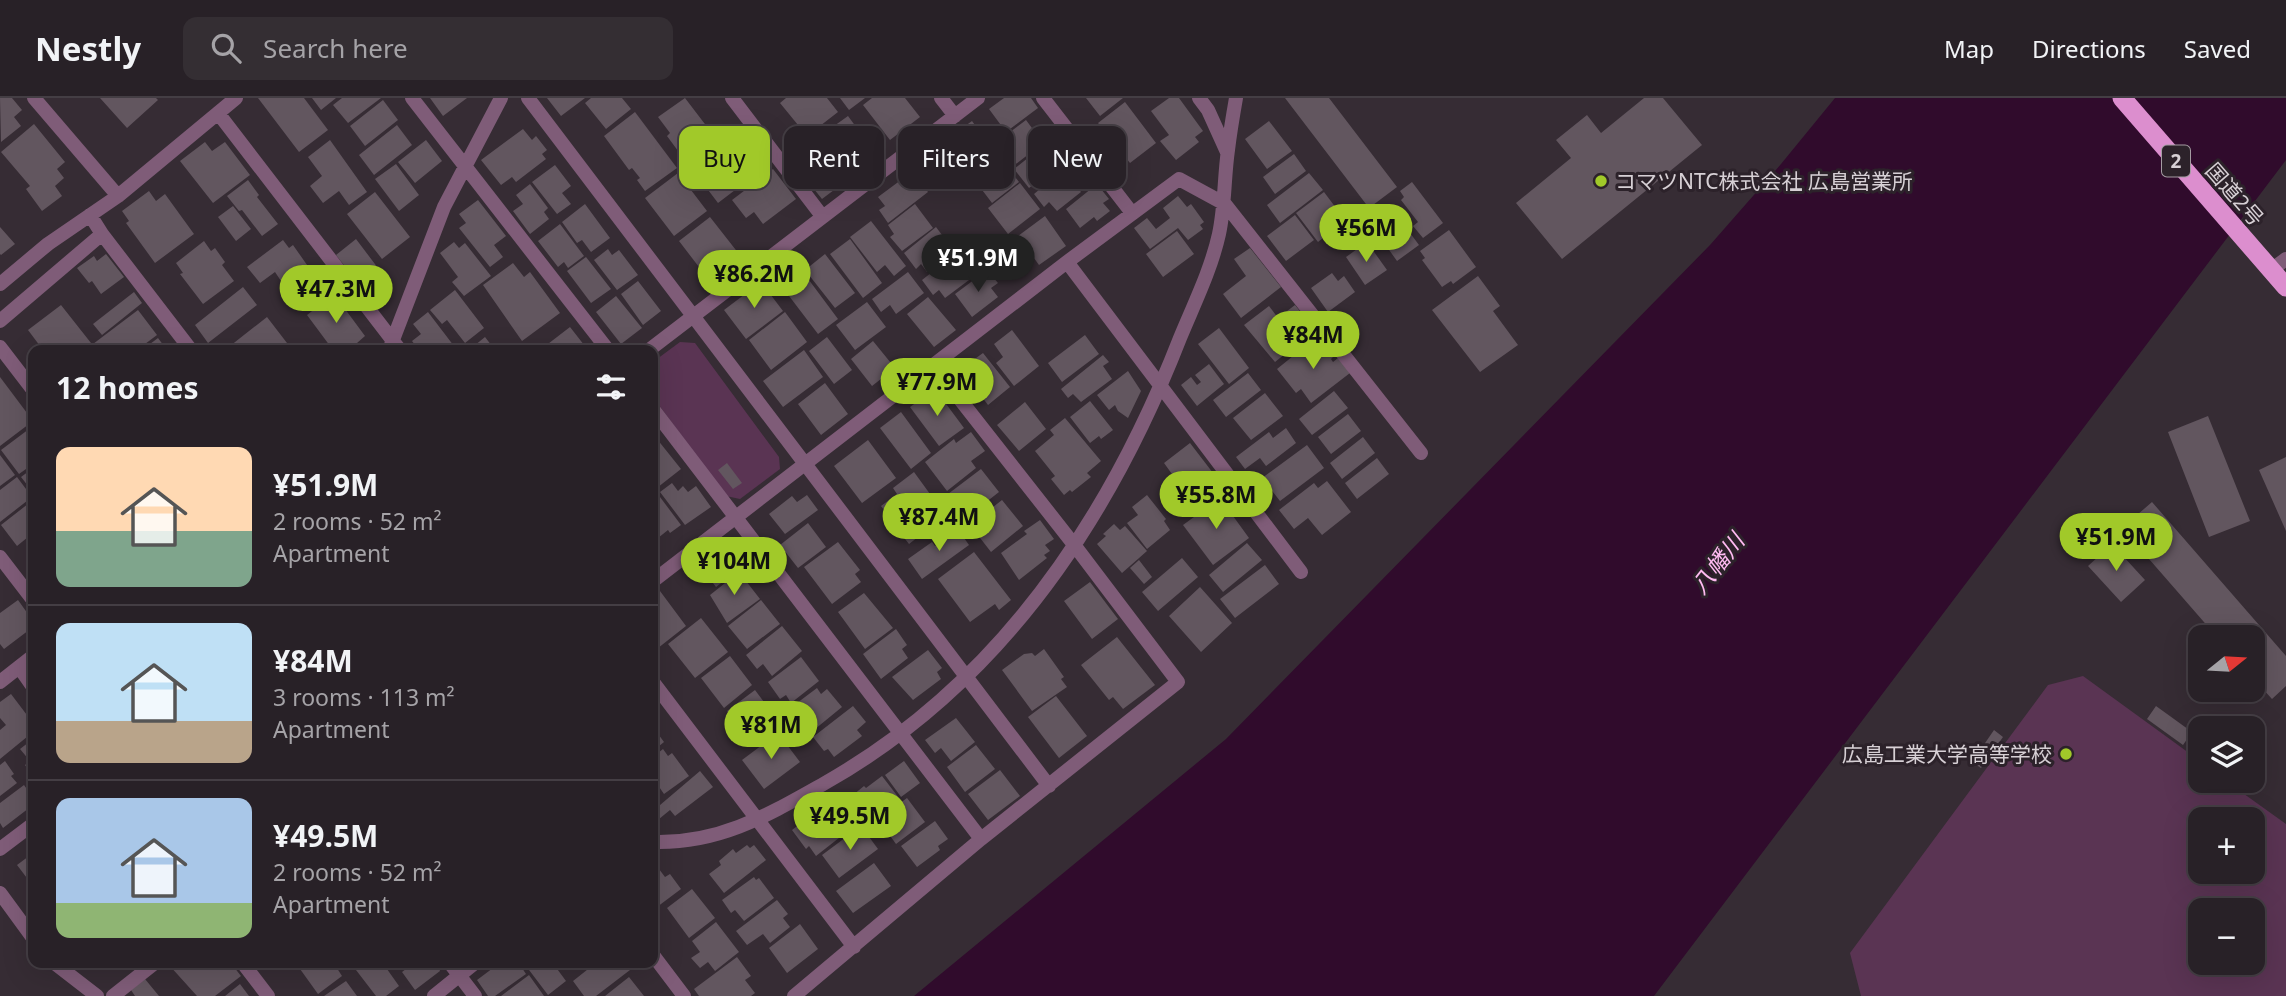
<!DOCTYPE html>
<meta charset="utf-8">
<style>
:root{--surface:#282127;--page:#342e33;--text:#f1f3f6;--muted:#a5a3a7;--line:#443e44;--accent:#a1c929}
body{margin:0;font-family:"Noto Sans","Noto Sans JP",sans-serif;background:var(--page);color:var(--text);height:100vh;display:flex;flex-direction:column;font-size:26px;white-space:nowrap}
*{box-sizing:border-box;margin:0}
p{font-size:23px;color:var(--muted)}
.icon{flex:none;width:38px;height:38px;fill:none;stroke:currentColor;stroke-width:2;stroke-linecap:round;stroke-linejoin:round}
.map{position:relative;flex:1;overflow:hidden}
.drawer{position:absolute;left:28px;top:247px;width:630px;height:623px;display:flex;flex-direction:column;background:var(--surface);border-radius:14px;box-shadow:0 7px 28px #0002,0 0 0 2px var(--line)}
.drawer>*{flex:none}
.hud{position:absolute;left:679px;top:28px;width:665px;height:63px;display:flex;gap:14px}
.needle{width:46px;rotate:72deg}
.fabs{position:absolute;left:2188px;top:527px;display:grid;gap:14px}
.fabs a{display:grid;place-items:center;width:77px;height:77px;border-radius:14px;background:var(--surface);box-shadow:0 7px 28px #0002,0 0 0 2px var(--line);font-size:35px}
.price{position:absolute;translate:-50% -60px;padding:0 16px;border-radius:24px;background:var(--accent);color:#111;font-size:23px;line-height:46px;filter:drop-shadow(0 2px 4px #0008)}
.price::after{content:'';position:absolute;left:50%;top:42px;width:21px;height:16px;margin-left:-10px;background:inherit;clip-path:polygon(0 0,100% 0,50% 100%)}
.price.selected{background:#222;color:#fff}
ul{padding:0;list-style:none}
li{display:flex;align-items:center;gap:21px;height:175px;padding:0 28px}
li+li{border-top:2px solid var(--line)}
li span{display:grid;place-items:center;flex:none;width:196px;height:140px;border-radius:14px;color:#555}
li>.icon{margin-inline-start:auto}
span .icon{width:84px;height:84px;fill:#fffc;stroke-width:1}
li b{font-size:30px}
h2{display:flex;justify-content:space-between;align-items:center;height:84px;padding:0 28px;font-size:30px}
.chip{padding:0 24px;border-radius:14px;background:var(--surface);box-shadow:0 7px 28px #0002,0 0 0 2px var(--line);font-size:24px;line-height:63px}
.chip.selected{background:var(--accent);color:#111}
header{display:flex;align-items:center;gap:42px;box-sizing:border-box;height:98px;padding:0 35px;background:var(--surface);border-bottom:2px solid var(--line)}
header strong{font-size:33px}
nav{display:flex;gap:38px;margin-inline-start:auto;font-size:24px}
.search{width:490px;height:63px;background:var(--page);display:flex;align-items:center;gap:18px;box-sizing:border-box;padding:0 24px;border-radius:14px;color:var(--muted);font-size:26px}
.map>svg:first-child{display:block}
.green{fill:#5a3453;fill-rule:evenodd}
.water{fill:#300b2c}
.building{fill:#62565f}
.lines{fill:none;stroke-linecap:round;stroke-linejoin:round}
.minor{stroke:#7f5c78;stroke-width:14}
.tertiary{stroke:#7f5c78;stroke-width:14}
.trunk{stroke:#dc8ece;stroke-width:19}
.poi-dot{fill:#a1c929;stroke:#2c222a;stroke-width:2.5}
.labels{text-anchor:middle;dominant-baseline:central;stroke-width:6;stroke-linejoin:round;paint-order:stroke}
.shield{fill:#2c222a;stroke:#a49ca2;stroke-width:2}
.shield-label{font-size:19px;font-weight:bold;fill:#d7d0d5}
.poi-label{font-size:21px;fill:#d7d0d5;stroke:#2c222a;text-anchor:start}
.street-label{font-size:21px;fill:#d7d0d5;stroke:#2c222a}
.water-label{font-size:23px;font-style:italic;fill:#febaf1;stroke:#2c222a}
</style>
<header>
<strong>Nestly</strong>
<div class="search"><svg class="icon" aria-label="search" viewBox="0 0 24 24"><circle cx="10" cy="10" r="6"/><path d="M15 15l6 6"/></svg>Search here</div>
<nav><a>Map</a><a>Directions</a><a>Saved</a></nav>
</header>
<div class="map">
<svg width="2286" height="898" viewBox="0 0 2286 898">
<rect width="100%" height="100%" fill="#362c34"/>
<path class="green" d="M680,244L695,245L779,359L780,371L740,401L726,398L653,299V264Z
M2083,578L2200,663V682L2226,683L2286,726V898H1861L1850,855L2048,587ZM2200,721H2252V774H2200ZM2200,812H2252V864H2200Z"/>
<path class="water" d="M1835,0H2286V62L1654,898H914L1226,641L1710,147L1781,66Z"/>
<path class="building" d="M0,0H12L22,12L14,19L21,28L1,44Z
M100,0H156L158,2L127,30Z
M258,0H304L328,32L299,54Z
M312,0H336L321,12Z
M342,0H381L348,25L333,7Z
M430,0H467L443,18Z
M547,0H585L561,18Z
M591,0H622L631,11L606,31L585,5Z
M685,0L711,34L681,57L667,38L670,35L658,19Z
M786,0H827L838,14L807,38L780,5Z
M840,0H865L849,12Z
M872,0H905L920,19L890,42L863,7Z
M1004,0H1031L1038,10L1006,34L989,11Z
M1086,0H1123L1100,18Z
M1169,0H1179L1203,33L1195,39L1199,44L1176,62L1160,43L1169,37L1151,13Z
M1285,0H1329L1397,89L1369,110Z
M1644,0H1663L1702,47L1562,161L1516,105L1571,60L1556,42L1587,17L1601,35Z
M383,2L398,22L365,48L350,28Z
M1125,4L1156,45L1130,65L1098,25Z
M635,14L677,70L645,93L637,82L640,80L632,70L629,72L604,38Z
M848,18L865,41L856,48L870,65L822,101L797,70L814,56L822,65L833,56L828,50L842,38L834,28Z
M1026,22L1043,45L1012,69L1001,56L1008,51L1001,41Z
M972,23L994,53L964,74L943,44Z
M1269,23L1292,53L1267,71L1245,41Z
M34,26L65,64L57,71L64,80L55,88L62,98L42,113L26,91L30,88L1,54Z
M397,27L412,47L374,77L359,57Z
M738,27L768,67L718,105L699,80L712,71L700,56Z
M523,31L532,42L536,38L547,52L542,56L546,61L516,84L512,79L501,87L481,62Z
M330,42L367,94L349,107L339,93L323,105L310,88L322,78L308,59Z
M426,42L442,63L415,85L398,64Z
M205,44L212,53L225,44L250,77L213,105L180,63Z
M1044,47L1059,66L1029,90L1014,71Z
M997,55L1019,84L992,105L970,76Z
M1294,56L1306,73L1275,96L1263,79Z
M396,66L419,97L399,113L375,81Z
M555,67L571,88L562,95L571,106L557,116L532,84Z
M773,71L796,101L763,126L754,114L746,120L732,102Z
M1063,72L1081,94L1057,113L1049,104L1044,109L1034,96Z
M678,75L707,113L674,138L645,100Z
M1309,75L1323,92L1280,125L1267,107Z
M905,79L912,88L919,82L928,94L888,125L879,112L885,108L878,99Z
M248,82L259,97L257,99L278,126L262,138L242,112L239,113L227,98Z
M1412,84L1443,125L1423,140L1413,128L1418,124L1401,102L1404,99L1400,93Z
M1020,85L1040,111L1008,136L988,110Z
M530,86L548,110L544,114L549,121L530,136L513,113L523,106L516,97Z
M1097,86L1109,101L1103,105L1110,113L1097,123L1094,119L1080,130L1066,111Z
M149,93L156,103L165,96L194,136L155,165L126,125L129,123L122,113Z
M375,94L410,139L382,161L347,116Z
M1324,94L1345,122L1318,144L1296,115Z
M1178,98L1187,109L1191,106L1204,124L1200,127L1203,131L1188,142L1178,130L1150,151L1134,130L1147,120L1156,131L1170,120L1163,110Z
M478,102L506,138L494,147L503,159L490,169L459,130L466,125L459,116Z
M585,106L610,140L591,154L582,142L577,145L562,124Z
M915,106L933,130L902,153L890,139L894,136L888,127Z
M233,108L251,131L236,143L218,119Z
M1396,116L1419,147L1397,163L1377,135L1387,128L1385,125Z
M1295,117L1314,142L1286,163L1267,138Z
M1045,118L1066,148L1039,167L1018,138Z
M710,119L739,156L731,162L735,168L712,186L679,143Z
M871,123L906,168L894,178L885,167L877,174L850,139Z
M560,126L584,158L568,170L564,164L558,169L538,143Z
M0,129L15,146L1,157L0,156Z
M936,129L954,153L927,174L921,166L916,171L904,155Z
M1449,132L1476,169L1453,186L1451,183L1442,189L1422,162L1425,160L1420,153Z
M1177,133L1194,156L1163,179L1146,156Z
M356,141L384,178L364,193L336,157Z
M850,141L882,185L863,200L830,156Z
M283,142L289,150L293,147L312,174L287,192L275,174L260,185L247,169Z
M204,143L211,153L215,150L225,164L222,167L234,183L203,206L180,176L183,175L176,165Z
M454,144L459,150L465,145L491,178L464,198L452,184L458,179L440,155Z
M1367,144L1387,172L1365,187L1346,159Z
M1250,150L1281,189L1241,220L1223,196L1246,178L1234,161Z
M608,151L612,157L619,152L638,177L617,192L594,162Z
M106,156L124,179L101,196L92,183L89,185L77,170L94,158L97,163Z
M825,156L855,195L835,210L805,172Z
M955,156L973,179L945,200L939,192L933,197L922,182Z
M586,159L611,191L591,205L567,173Z
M513,165L524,179L530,174L560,215L522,243L483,187Z
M987,172L998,185L991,190L998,199L972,219L955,196Z
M803,174L838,221L818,236L783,190Z
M908,174L924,195L896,216L890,207L881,214L872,201Z
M1332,175L1338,183L1344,178L1355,194L1328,214L1311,190Z
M1478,178L1500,208L1493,213L1518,247L1480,274L1432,212Z
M638,183L661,213L643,227L621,196Z
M761,184L783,213L746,241L724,212Z
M243,189L257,207L208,245L195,227Z
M455,192L484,230L465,245L447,222L442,226L430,212Z
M134,194L142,205L102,237L93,226Z
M334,196L365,238L349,252H333L307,217Z
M616,198L642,230L621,246L596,214Z
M928,199L956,232L934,249L907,216Z
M867,204L886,229L855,252L836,227Z
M61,207L91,245L82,252H43L28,232Z
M1295,207L1315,232L1275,264L1244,227L1269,208L1278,220Z
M138,212L157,237L137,252H97L93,246Z
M428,214L457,252H419L412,243L421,236L413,226Z
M785,214L807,244L771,272L749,242Z
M267,219L287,245L278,252H232L230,248Z
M570,229L588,252H546L544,249Z
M1219,230L1249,270L1229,286L1198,246Z
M1012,232L1039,268L1014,288L996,265L1003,259L994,246Z
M1085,237L1099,256L1062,284L1048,265Z
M485,239L495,252H469Z
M827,239L852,272L834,286L809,253Z
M158,240L167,252H142Z
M1314,241L1318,246L1320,244L1333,259L1331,261L1333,264L1338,260L1350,275L1311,305L1301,291L1296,295L1277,271Z
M873,243L895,270L872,288L851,261Z
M804,252L823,279L783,309L763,283Z
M983,255L1010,289L988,307L961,271Z
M1103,257L1109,264L1103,268L1112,281L1081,304L1073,296L1068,300L1061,291Z
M1209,266L1224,286L1197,308L1181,287L1191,279L1197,287L1201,284L1195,277Z
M1128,273L1141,293L1128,320L1118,313L1115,307L1109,312L1097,297Z
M1248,275L1261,292L1226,319L1213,302Z
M0,279L33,323L0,348Z
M825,285L848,316L821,337L798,306Z
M935,291L964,330L939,348L910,309Z
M1334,293L1348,310L1312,337L1299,321Z
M1265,295L1283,318L1251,342L1233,320Z
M1090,303L1113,332L1101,341L1099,338L1090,345L1070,319Z
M1025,304L1046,331L1019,353L997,327Z
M901,314L931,355L911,371L880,330Z
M1348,316L1361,333L1331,356L1318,339Z
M2208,318L2250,423L2209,439L2168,334Z
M1065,320L1101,363L1087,375L1091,379L1072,394L1070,392L1064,397L1051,381L1055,378L1035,353L1054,337L1050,332Z
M33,328V366L19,376L1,352Z
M1286,330L1296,345L1266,368L1260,360L1245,371L1236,359L1269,334L1273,340Z
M971,334L985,353L971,363L976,370L947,393L925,364L954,341L956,345Z
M1363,339L1375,355L1342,381L1330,365Z
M657,341L681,371L653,393V344Z
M868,342L896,380L862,405L834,368Z
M1190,345L1223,388L1185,418L1170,399L1182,390L1164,365Z
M1307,347L1324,370L1280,403L1262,380Z
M0,357L15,377L0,388Z
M2286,359V433L2259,372Z
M1377,360L1389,376L1357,401L1345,385Z
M727,365L742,385L733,391L718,372Z
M33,370V392L32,393L21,379Z
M981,371L999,394L966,420L948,396Z
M914,374L930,396L893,424L881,408L897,396L893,390Z
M17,379L32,399L0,424V392Z
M1327,383L1351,414L1322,437L1308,420L1294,431L1279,412L1314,385L1318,390Z
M672,385L678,393L683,388L688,394L696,388L711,409L685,427L660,394Z
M657,395L681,427L670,435L668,432L653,444V399Z
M807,397L818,412L785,436L769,416L792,398L797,404Z
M1147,397L1166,421L1164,423L1170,432L1147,451L1127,425L1138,417L1132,409Z
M931,400L945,418L909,446L895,428Z
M1220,400L1249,440L1213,467L1183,427Z
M33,402V435L17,448L1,427Z
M1002,402L1023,428L991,454L970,427Z
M2152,404L2286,558V588L2272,601L2252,579V539H2217L2122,430Z
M1040,422L1054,441L1045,447L1050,453L1044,457L1047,460L1019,482L1001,455L1027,436L1024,433Z
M808,425L826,449L798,470L780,447Z
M1114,426L1120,432L1125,428L1147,453L1122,475L1097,446L1106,438L1103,436Z
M955,427L969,447L922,481L908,461L932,444L935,448L944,442L941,438Z
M838,444L860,472L855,476L861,484L832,506L804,469Z
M729,445L745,466L716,489L700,468Z
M1247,445L1262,462L1223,494L1209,477Z
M2112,446L2145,482L2121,504L2088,468Z
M974,454L1011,502L999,512L995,506L970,524L938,481Z
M1182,460L1198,479L1158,513L1142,494Z
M1139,462L1152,479L1144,486L1130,470Z
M1265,467L1279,486L1235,520L1220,501Z
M739,474L760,501L727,525L710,497Z
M1090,484L1118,521L1092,541L1064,503Z
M1200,489L1232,525L1201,554L1169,518Z
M660,493L686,528L653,554V499Z
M864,495L893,530L865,551L838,514Z
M18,502L33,523V529L4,551L0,546V515Z
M761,502L780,526L747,551L728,528Z
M701,520L728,554L695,580L668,546Z
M782,528L802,553L772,578L763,566L757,571L746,557Z
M896,531L907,547L902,551L908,560L881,581L863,556Z
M1117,539L1155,587L1123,611L1113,599L1109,602L1081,567Z
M1044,551L1064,579L1061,581L1067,589L1032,613L1002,572L1024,556L1032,555L1035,558Z
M928,552L942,570L937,574L941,581L913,602L892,579Z
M730,558L752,587L724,610L701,580Z
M801,559L819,583L791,605L786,597L780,601L768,584Z
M817,590L821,596L827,591L842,609L809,636L789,611Z
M755,592L780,625L752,646L727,613Z
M11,596L33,625V634L0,661V632L6,627L0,620V604Z
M1056,598L1087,638L1059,660L1028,619Z
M853,608L866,624L857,632L862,638L834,659L828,651L824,653L813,639Z
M2156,608L2192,634L2183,647L2147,621Z
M956,620L975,644L951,663L941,650L935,655L925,642Z
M653,629L664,644L653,653Z
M1994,632L2003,639L1981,670L1972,664Z
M778,635L800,664L764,691L742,662Z
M33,641V678L25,667L30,663L20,651Z
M976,647L995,671L965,694L947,669Z
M663,651L668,658L672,655L689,678L664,696L655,683L653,685V659Z
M5,663L14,676L11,678L17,685L0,698V667Z
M904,663L920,685L901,699L885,677Z
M1000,672L1020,698L988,722L968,696Z
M700,673L713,689L675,718L670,712L653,726V713Z
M882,678L899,700L867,724L858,712L862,709L853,697L864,688L866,690Z
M24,687L33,700V707L3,730L0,725V705Z
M907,700L925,724L896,746L878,721Z
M823,708L844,736L816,758L809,748L806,751L792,732Z
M935,723L948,741L938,748L940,752L917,769L901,748Z
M861,728L878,751L839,780L822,757Z
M747,747L750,750L754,747L766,762L724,795L709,776L721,767L719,763L733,751L736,755Z
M33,755V788L17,767Z
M653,763L665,779L670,776L681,791L653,812Z
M874,765L891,788L853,815L836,793Z
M754,779L756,782L759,780L774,800L744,823L735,812L731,815L722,802Z
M692,791L715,820L689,840L667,810Z
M777,802L788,816L783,820L790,829L770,845L763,836L747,847L736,833Z
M716,824L739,854L715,873L708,864L700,870L691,860L700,854L692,843Z
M800,826L818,851L787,875L769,850Z
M737,859L751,878L745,882L755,895L751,898H699L694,891Z
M173,864H230L241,878L215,898H197L169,867Z
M295,864H333L342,878L318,896Z
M366,864H382L399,888L386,898H376L356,872Z
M415,864H437L440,873L415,892L402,874Z
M501,864H518L526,876L495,898H488L477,882Z
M523,864H552L566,883L548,897Z
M597,864H624L630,872L596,898H584L573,883Z
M529,877L544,898H501Z
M629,879L644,898H605Z
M145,881L159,898H135L131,892Z
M346,883L357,898H324Z
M240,886L249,898H225Z"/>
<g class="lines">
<path class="minor" d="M34,0L118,98
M412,0L608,252
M528,0L1049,688
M732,0L822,118
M941,0L955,18
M1043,0L1132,115
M1199,0L1208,12L1227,54
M218,15L400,252
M90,117L102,136L191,252
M1067,164L1301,474
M0,186L48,146L118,98L236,0
M0,223L102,136
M391,247L444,109L501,0
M0,249L33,292
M649,252L978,0
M653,311L981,741
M0,459L33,502
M653,483L1067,164L1179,81L1225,106L1421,355
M19,569L33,589
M0,584L33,558
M653,584L854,849
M653,744C720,746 768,717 825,685C998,587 1109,422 1180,240C1194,206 1211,172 1219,136C1225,108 1224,80 1228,52C1230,35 1233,17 1236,0
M0,751L33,726
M0,795L33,840
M653,857L684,898
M53,864L97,898
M242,864L268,898
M449,864L475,898
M113,898L156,864
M434,898L476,864
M794,898L981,741L1178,584L1075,448L933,267"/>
<path class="tertiary" d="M2271,172L2286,161"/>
<path class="trunk" d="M2122,0L2286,189"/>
</g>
<g class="poi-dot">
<circle cx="1601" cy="83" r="7"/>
<circle cx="2066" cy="656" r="7"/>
</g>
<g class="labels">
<rect class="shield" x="2162" y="47.5" width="28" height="31" rx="5"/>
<g class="shield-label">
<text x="2176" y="63">2</text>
</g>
<g class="poi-label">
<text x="1615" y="83">コマツNTC株式会社 広島営業所</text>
<text x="2052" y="656" text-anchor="end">広島工業大学高等学校</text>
</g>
<g class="street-label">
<text transform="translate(2235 96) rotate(49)">国道2号</text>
</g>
<g class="water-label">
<text transform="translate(1717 465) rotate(-52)">八幡川</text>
</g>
</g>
</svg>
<div class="fabs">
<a><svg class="needle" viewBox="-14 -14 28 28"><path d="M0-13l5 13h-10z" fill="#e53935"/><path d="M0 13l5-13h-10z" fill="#a5a3a7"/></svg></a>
<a><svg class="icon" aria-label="layers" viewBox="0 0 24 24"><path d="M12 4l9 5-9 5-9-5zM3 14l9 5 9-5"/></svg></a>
<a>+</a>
<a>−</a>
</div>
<b class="price" style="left:1366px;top:166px">¥56M</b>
<b class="price selected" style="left:978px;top:196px">¥51.9M</b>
<b class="price" style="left:754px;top:212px">¥86.2M</b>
<b class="price" style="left:336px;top:227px">¥47.3M</b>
<b class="price" style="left:1313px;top:273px">¥84M</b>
<b class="price" style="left:937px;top:320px">¥77.9M</b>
<b class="price" style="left:1216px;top:433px">¥55.8M</b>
<b class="price" style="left:939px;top:455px">¥87.4M</b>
<b class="price" style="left:2116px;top:475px">¥51.9M</b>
<b class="price" style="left:734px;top:499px">¥104M</b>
<b class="price" style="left:771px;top:663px">¥81M</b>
<b class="price" style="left:850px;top:754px">¥49.5M</b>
<div class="hud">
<a class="chip selected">Buy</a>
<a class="chip">Rent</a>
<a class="chip">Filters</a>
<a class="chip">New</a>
</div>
<section class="drawer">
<h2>12 homes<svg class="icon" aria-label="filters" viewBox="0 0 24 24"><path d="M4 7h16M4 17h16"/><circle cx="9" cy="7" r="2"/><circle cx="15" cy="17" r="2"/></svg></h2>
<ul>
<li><span style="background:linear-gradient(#ffd9b3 60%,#7fa58c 0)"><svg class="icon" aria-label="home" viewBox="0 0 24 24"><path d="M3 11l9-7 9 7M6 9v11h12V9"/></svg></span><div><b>¥51.9M</b><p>2 rooms · 52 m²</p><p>Apartment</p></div></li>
<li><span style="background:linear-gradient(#bfe0f5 70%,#b9a48a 0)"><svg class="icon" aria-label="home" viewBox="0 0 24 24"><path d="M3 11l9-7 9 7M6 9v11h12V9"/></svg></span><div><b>¥84M</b><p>3 rooms · 113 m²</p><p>Apartment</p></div></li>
<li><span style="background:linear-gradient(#a9c7e8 75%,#8fb573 0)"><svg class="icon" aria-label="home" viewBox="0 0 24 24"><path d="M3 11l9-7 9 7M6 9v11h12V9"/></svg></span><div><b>¥49.5M</b><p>2 rooms · 52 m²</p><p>Apartment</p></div></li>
</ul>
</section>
</div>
